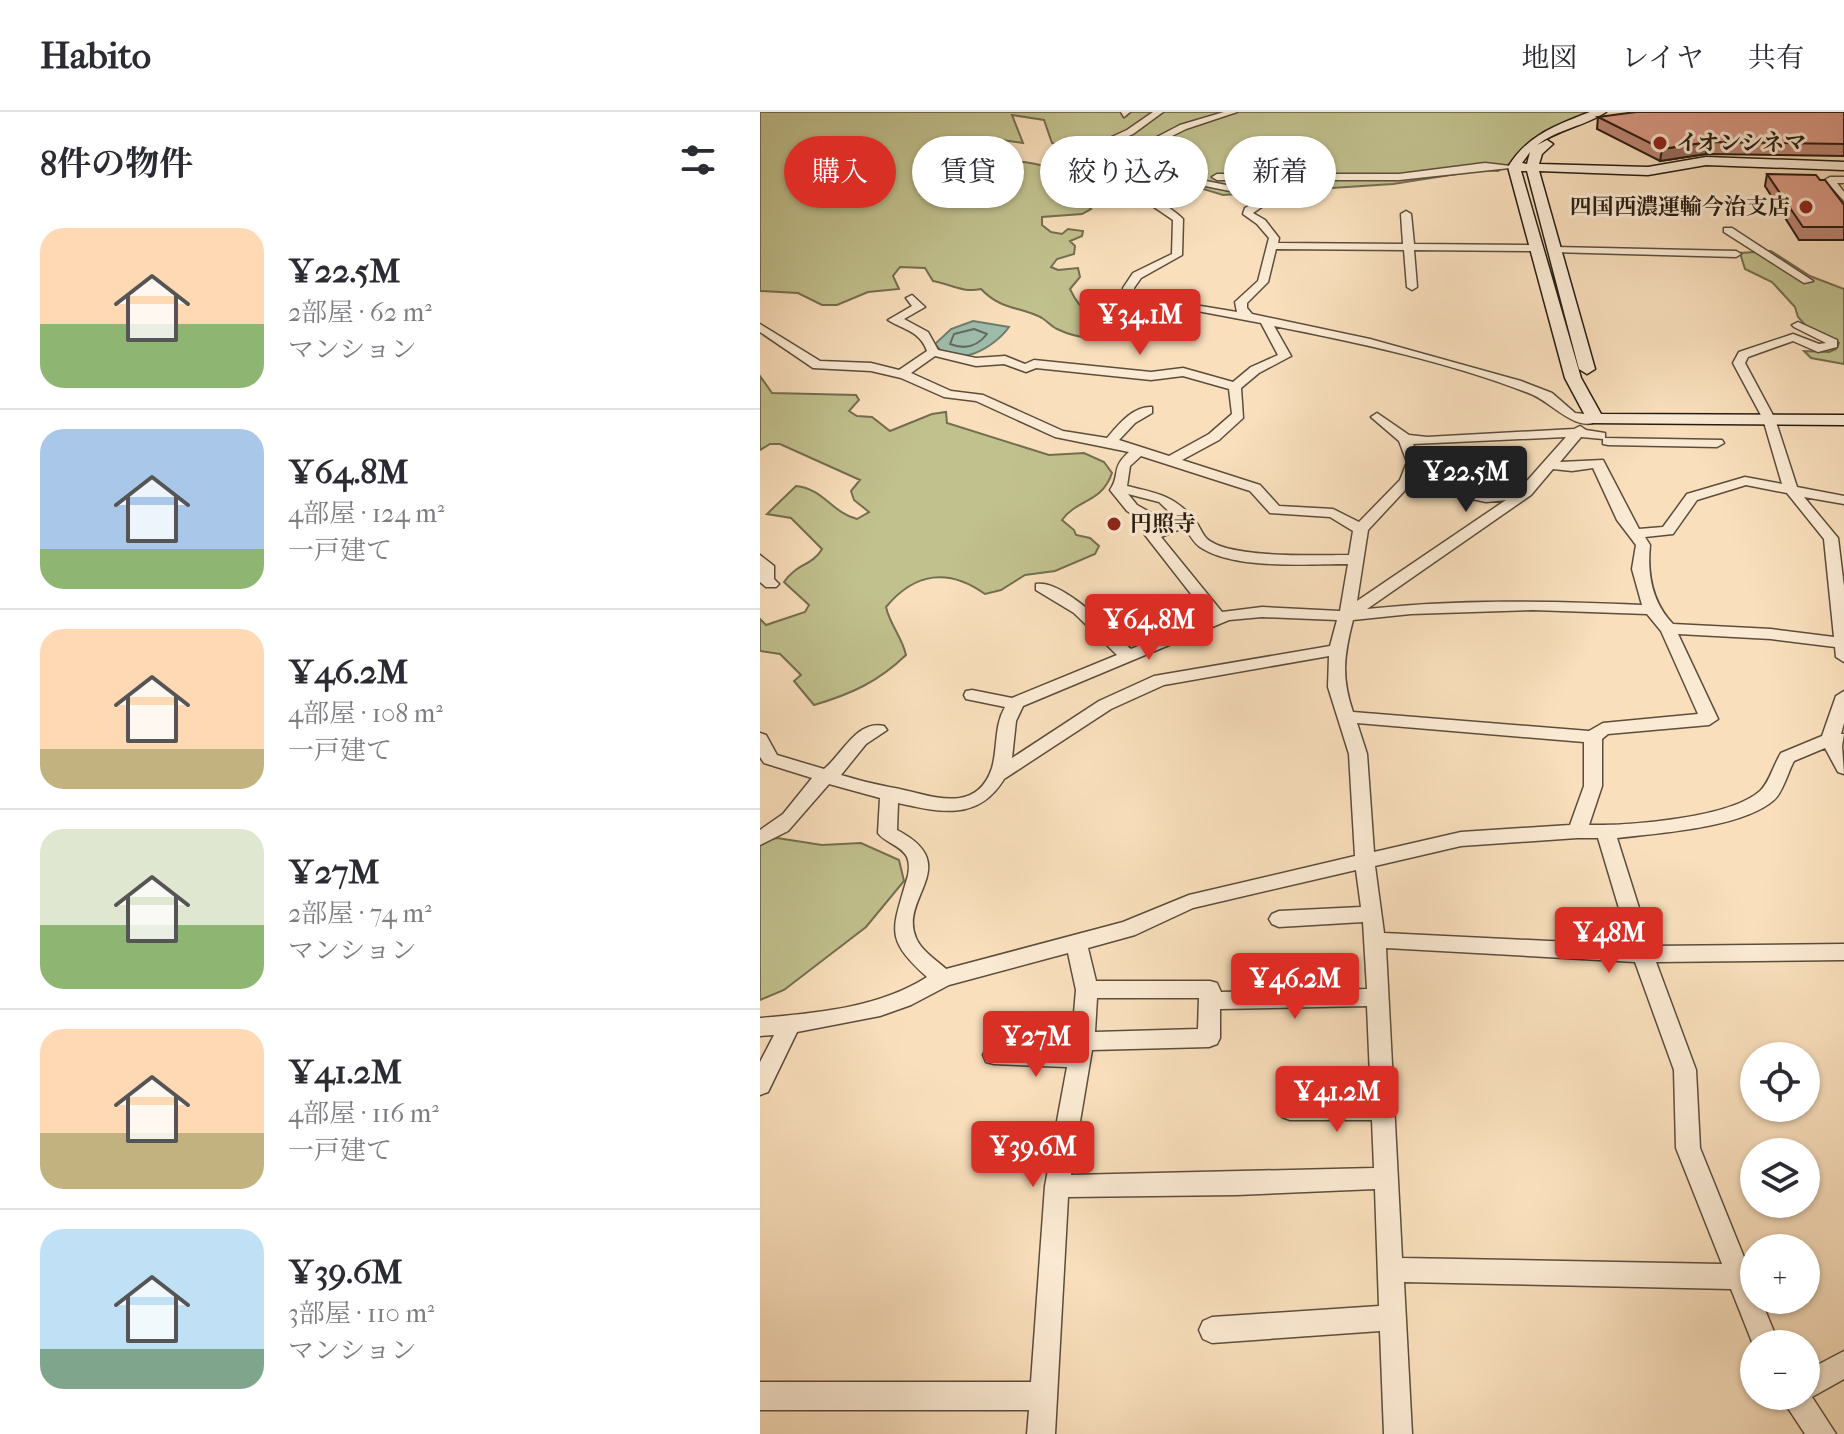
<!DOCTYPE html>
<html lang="ja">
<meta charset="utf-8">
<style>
:root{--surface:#fff;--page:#f7f7f7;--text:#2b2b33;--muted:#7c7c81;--line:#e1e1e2;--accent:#d93025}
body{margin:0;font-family:"IM FELL French Canon","Noto Serif JP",serif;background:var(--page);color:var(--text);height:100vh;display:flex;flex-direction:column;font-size:30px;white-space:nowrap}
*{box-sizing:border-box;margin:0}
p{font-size:26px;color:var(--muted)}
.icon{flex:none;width:44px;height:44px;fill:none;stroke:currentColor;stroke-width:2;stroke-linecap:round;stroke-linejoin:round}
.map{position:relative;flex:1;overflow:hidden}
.details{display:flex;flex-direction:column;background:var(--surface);width:760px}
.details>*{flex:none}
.banner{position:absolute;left:24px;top:24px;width:760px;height:72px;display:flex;gap:16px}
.controls{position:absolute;left:980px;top:930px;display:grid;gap:16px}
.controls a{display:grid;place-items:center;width:80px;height:80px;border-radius:50%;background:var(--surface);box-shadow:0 2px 6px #0004;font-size:40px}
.price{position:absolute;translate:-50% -68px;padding:0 18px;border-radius:8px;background:var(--accent);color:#fff;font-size:26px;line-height:52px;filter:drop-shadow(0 2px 4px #0008)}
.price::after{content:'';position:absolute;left:50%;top:48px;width:24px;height:18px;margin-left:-12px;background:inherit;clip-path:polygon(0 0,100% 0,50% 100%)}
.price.selected{background:#222;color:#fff}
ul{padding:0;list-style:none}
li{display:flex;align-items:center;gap:24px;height:200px;padding:0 40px}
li+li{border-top:2px solid var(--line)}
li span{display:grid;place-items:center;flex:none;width:224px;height:160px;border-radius:24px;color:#555}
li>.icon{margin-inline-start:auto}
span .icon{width:96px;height:96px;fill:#fffc;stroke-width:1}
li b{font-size:34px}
h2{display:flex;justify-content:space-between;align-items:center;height:96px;padding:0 40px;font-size:34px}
.chip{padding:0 28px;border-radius:36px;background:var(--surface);box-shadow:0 2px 6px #0004;font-size:28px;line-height:72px}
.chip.selected{background:var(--accent);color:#fff}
header{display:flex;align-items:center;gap:48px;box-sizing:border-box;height:112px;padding:0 40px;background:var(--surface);border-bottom:2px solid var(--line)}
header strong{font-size:38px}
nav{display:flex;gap:44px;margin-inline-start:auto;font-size:28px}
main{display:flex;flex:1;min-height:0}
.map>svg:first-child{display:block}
.green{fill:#c1c18e;stroke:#746e50;stroke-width:2}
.water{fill:#9ebdac;stroke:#6e7d6e;stroke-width:2}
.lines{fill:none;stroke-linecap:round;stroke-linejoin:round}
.shore{stroke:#626c5e;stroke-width:2}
.street-casing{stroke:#5c4d3c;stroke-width:3}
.secondary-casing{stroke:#271c11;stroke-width:3}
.street{fill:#fbead3;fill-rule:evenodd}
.secondary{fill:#fbead3;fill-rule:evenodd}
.wall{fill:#be8574;stroke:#271c11;stroke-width:2}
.shaded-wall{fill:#9b6c5e;stroke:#271c11;stroke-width:2}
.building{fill:#dd9b87;stroke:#271c11;stroke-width:2}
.poi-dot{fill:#8f2418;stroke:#fbead3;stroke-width:3}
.labels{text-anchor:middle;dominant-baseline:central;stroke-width:6;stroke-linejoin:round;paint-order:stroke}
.far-poi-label{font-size:22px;font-weight:bold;fill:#271c11;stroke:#fbead3;text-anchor:start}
</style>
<header>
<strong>Habito</strong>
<nav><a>地図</a><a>レイヤ</a><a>共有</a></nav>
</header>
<main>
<section class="details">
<h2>8件の物件<svg class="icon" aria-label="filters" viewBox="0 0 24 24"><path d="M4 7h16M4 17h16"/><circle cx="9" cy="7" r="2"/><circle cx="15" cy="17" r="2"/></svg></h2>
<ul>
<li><span style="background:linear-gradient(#ffd9b3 60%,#8fb573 0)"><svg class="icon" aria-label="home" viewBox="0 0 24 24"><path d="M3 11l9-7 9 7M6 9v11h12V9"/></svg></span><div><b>¥22.5M</b><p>2部屋 · 62 m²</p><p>マンション</p></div></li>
<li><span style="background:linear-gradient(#a9c7e8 75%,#8fb573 0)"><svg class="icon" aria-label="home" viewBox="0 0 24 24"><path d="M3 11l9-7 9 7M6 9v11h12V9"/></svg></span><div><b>¥64.8M</b><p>4部屋 · 124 m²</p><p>一戸建て</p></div></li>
<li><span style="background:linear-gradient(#ffd9b3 75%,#c2b280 0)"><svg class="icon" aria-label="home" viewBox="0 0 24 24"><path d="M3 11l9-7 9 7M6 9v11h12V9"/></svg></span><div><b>¥46.2M</b><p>4部屋 · 108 m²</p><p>一戸建て</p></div></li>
<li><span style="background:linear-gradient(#dfe7d0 60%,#8fb573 0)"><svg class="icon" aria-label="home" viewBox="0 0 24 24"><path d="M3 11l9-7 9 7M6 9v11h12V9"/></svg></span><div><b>¥27M</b><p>2部屋 · 74 m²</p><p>マンション</p></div></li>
<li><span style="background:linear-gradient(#ffd9b3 65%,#c2b280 0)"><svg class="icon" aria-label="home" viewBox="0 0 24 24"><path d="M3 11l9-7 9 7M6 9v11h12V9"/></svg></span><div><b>¥41.2M</b><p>4部屋 · 116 m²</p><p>一戸建て</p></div></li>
<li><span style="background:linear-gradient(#bfe0f5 75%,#7fa58c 0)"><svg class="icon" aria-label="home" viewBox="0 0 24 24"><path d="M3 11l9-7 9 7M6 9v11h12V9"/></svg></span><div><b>¥39.6M</b><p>3部屋 · 110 m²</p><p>マンション</p></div></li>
</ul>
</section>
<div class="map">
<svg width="1084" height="1322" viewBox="0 0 1084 1322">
<rect width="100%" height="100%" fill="#f9dfbc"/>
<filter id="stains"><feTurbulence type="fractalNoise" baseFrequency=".0025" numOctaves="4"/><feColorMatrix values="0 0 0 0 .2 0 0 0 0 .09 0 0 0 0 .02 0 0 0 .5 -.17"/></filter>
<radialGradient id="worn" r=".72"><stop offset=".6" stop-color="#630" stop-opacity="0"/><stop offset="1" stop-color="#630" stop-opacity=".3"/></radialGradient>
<path class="green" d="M0,0H829L738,59L722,58L633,72L463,83L292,31L284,8L252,3L263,31C239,27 213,25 191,38L201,46C234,49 289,44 313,71C320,80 322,89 331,97L322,102L282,105V113L291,120L302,122L308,117L323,119L322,124L310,129L315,134L314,142L297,147L291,155L298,158L318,156L320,165L310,177C328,217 351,201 382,209L370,218V223C349,231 318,227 297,217C291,214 287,209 282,206C260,194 242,199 221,177C202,181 191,172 173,169L165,156L140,155L133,164L139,177L108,180L77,193H62L38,181L0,179Z
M1011,139L1050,164L1084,177V252L1051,246L1044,239L1069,240L1076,237L1079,231L1047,215L1038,205L1035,195L1012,170L985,157L980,141Z
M0,264L12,281L96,283L99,288L89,299L97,304L112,305L130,319L172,302L186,300L187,311L289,343L324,341L344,350L352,361C342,391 317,387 302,408L314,418L316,423L330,426L339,434L335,442L295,459L265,463L241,478L225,482C189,456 155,460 126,495C130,513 142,525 146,543C118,570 91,582 54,593L34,569L41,563L20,542L0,539V507L6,513L45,500L49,493L24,470C37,451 52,454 62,437L31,406L7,402L36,374C64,377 71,400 97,407L109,400L94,388L91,379L100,368L20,332H10L0,338Z
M17,726L62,733L101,731L139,748L144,769L106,815L24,878L0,888V730Z"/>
<path class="water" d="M213,209L249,215C234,236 195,259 175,232L191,217Z"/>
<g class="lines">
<path class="shore" d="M214,217L227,222C217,235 205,238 190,232L194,222Z"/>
<defs>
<path id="street" d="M361,0H370L364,5Z
M393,0H403L373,22L340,37L389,51L421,64L506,81L512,88L493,101L505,108L519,126L518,131L643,132L641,102L646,99L651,102L654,132L777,133L782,136L777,139L654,138L657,175L652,178L647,175L644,138L516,137L508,170L487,191V196L492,202L610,227L761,269L792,281L815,301L835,303L841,307C818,324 792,290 771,282C689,250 600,231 514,214L531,244L499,261L481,276L483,306L459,328L422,348L500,373L519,394L573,397L599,410L640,368L647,350L639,329L611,305L617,301L649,323L667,325L814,317L820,314L826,318L845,321V326L962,328L964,331L957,335L848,333L843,332V327L821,325L800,350L843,348L879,417L903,415L927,382L985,365L1022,372L1003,307L973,251L979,240L1033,222L1059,232L1066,231L1034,215L1032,213L1038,210L1077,228V235L1058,240L1033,229L988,245L985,251L1015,307L1037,375L1084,384V392L1044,385L1078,426L1084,475V550L1076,545L1075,535L1011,527L918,522L958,607L949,613L848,622L842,627V674L829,713C869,714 970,706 1000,679C1009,671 1014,652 1021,641L1062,624L1076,584L1084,579V611L1081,622H1084L1082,634L1084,662L1078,660L1065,636L1034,649C1028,660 1023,680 1014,688C982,716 899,721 857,726L891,834L1084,832V848L896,850L936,958L940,1036L994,1170V1188H1001L1019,1232H994V1235L971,1177L644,1170L652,1322H624L620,1219L452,1231L443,1227L439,1218L443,1209L452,1205L619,1194L615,1077L477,1083L308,1085L295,1322H267L269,1298H0V1270H271L285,1074L307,955L234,952L226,950L223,943L226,936L234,934L311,936L316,878L308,841L189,873L151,893L120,904L37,920L8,980L0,983V950L14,923L0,924V906C56,901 119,896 167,865C125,827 132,819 146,770C149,762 150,752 147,745C141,733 125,731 118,721L120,686L69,672L28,719L0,733V718L23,702L52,666L4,651L0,645V621L6,623L17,643L64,657C81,644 97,607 124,614L127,618L106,632L81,663C97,668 113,672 129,675C164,680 215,707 232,656C238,635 234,614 245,595L206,587L204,583L206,579L212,578L252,586L357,543L314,501L276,478V472C303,467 351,519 371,537L449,505L385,423L396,416L367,399L350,378C361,362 350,357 369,340L295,325L216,289L184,285L141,266L111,259L53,256L0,220V212L60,249L111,251L139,258L167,239C160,219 144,218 128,208L152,194L146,186L152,183L165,195L144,207L168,220L178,238L216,246L245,244L265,252L274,248L391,260L423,256L473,270L491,255L518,243L501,211L363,185V176L373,161L412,142L413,108L372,80L339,68L287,56C314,43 402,85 423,107L422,143L381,166L374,176V183L477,200L475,190L498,169L509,126L497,112L483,102L485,96L501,87L500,85L415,68L332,39V34L367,18ZM175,244L216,254L244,252L266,260L276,256L391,268L423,264L469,277L472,302L449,322L409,344L359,328L375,311L392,301V295C373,294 359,312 347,326L303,319L223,283L191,279L151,261ZM806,325L759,378L726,382L654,367L661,350L653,332ZM381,344L490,379L510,401L570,405L593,419L589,443C558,443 470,447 447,427C441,421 439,412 433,406C413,383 396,381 367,374L370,354ZM833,356L857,408L876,433L872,457L882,493C790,489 699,487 607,497L771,383L793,357L812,359ZM986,373L1027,381L1064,427L1074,525L1011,517L913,512C892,490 887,463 890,433L885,425L913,422L937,388ZM649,374L726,390L746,388L597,489L608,418ZM368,382L399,390L418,408L409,411L377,393ZM425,415C429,422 433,430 440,435C474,458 547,452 588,452L580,499L502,495L462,500L401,425ZM773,498L887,502L901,519L938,602L843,611L829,619L593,600C581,565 584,543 593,508L651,502ZM502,505L577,508L570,534L394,564L339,589L252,646L256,609L263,594L469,508ZM569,544L568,575L589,642L595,744L429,783L363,810L186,857C176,848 161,838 156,826C138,786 205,753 137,718L138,691C179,700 218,710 244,667L351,597L404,573ZM597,611L824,630V674L810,713L701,720L614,740L607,642ZM817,726H838L870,833L624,821L615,754L701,734ZM596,758L601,795L519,799L512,802L509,807L512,812L519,815L603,810L607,877L461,880L457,871L450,869H336L328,836L375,823L433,796ZM626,836L875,850L914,958L916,1036L962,1152L642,1146ZM337,886H439L438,917L335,920ZM607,894L611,988H530L522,991L519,998L522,1005L530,1008H612L614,1056L311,1063L332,938L449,935L457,932L460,926V897Z
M464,0H477L426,17L402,29L401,37L407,45L427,56V60C413,60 400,48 392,37L395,26L420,13Z
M725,51L759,55L639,68H457L452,65L457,62H639Z
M1070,65H1084V71H1077L1084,80V89L1065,68Z
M964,116H972L1053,169L1044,171L964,120Z
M795,135L976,139L981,142L976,145L791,140L790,138Z
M0,443L14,454V467L19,472L16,475H6L0,470Z
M1084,1239V1267L1052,1285L1076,1322H1045L1020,1284H1046V1259Z"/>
<path id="secondary" d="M830,0H846C825,14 798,17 777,33L787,28L793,32L782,42L779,52L888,55L946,45L1084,50V58L946,53L888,63L779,59L835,257L827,262L819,257L767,59H761L821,266L841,302L1084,303V313L829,311L805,266L748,55C767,23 797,13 830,0ZM770,40L767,52L762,51Z"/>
</defs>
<use href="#street" class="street-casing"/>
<use href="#secondary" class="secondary-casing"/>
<use href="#street" class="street"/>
<use href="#secondary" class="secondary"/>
</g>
<path class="wall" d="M1084,0V44L946,42L900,49L837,17L838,5Z
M1007,62L1060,68L1084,93V128H1039L1005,74Z"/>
<path class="shaded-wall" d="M948,30L946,42L900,49L902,37Z"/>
<path class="building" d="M876,0H1084V32L948,30L902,37L838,5Z
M1007,62L1056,63L1060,68H1065L1084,93V115H1043Z"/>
<g class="poi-dot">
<circle cx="900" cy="31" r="8"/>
<circle cx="1046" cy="95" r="8"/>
<circle cx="354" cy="412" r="8"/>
</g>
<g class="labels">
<g class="far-poi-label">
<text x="916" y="31">イオンシネマ</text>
<text x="1030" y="95" text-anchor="end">四国西濃運輸今治支店</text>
<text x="370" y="412">円照寺</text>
</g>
</g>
<rect width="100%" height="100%" filter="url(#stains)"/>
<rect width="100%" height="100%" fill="url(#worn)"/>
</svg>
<div class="controls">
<a><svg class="icon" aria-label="locate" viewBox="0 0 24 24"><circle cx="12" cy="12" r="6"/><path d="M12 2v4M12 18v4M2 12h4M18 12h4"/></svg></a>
<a><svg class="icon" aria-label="layers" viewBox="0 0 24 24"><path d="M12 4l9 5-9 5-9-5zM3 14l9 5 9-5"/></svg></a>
<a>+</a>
<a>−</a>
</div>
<b class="price" style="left:380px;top:245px">¥34.1M</b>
<b class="price selected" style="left:706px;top:402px">¥22.5M</b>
<b class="price" style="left:389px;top:550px">¥64.8M</b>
<b class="price" style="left:849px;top:863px">¥48M</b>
<b class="price" style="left:535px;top:909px">¥46.2M</b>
<b class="price" style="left:276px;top:967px">¥27M</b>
<b class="price" style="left:577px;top:1022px">¥41.2M</b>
<b class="price" style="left:273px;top:1077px">¥39.6M</b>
<div class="banner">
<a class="chip selected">購入</a>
<a class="chip">賃貸</a>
<a class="chip">絞り込み</a>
<a class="chip">新着</a>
</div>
</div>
</main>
